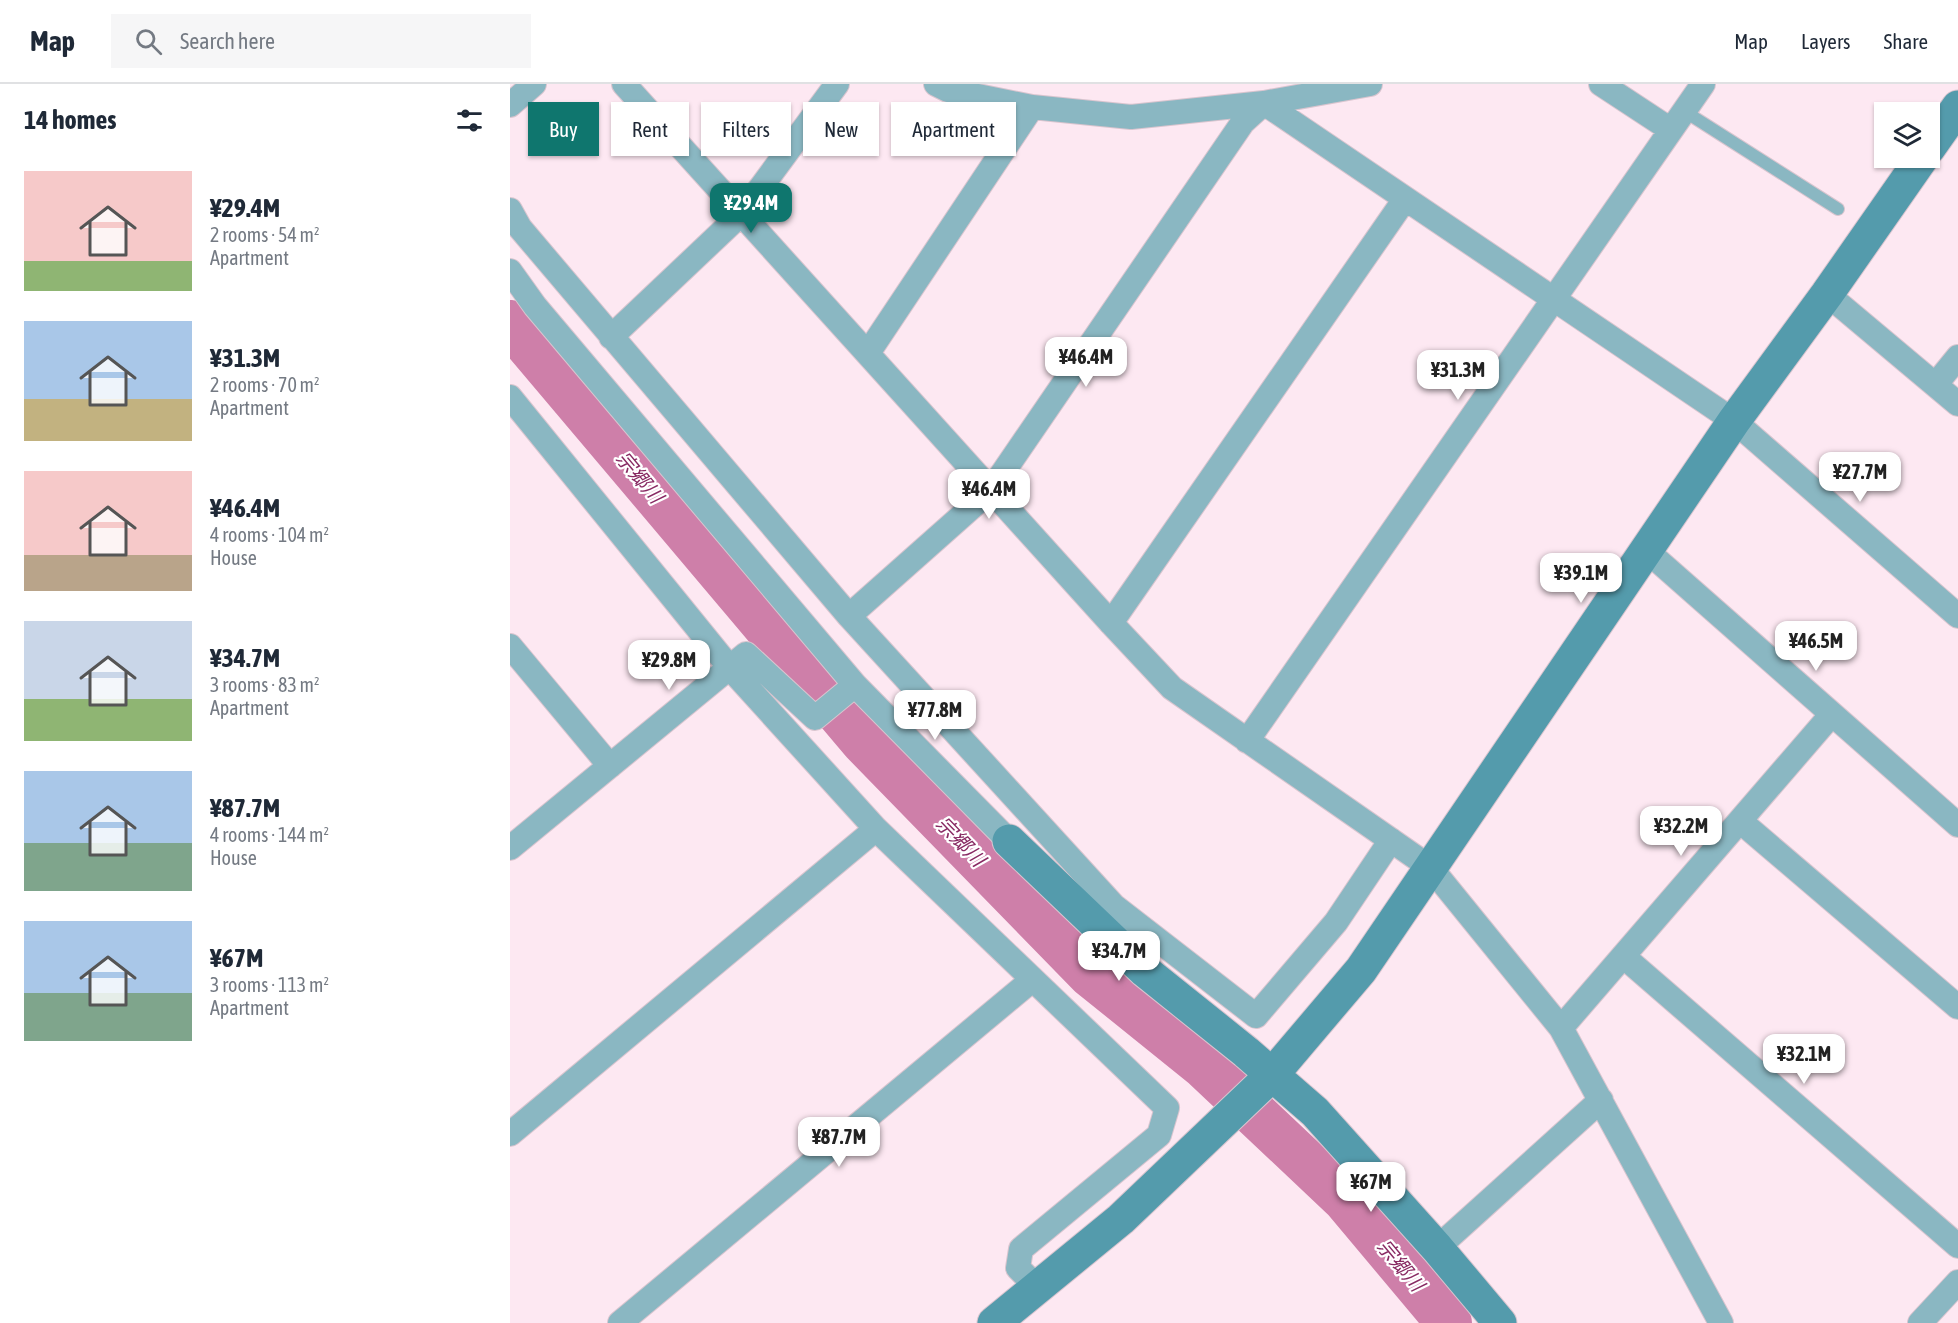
<!DOCTYPE html>
<meta charset="utf-8">
<style>
:root{--surface:#fff;--page:#f6f6f7;--text:#1f2937;--muted:#747a83;--line:#e0e1e3;--accent:#0f766e}
body{margin:0;font-family:"Asap Condensed","Noto Sans JP",sans-serif;background:var(--page);color:var(--text);height:100vh;display:flex;flex-direction:column;font-size:22px;white-space:nowrap}
*{box-sizing:border-box;margin:0}
p{font-size:20px;color:var(--muted)}
.icon{flex:none;width:33px;height:33px;fill:none;stroke:currentColor;stroke-width:2;stroke-linecap:round;stroke-linejoin:round}
.map{position:relative;flex:1;overflow:hidden}
.side{display:flex;flex-direction:column;background:var(--surface);width:510px}
.side>*{flex:none}
.guide{position:absolute;left:18px;top:18px;width:570px;height:54px;display:flex;gap:12px}
.fabs{position:absolute;left:1364px;top:18px;display:grid;gap:12px}
.fabs a{display:grid;place-items:center;width:66px;height:66px;border-radius:0px;background:var(--surface);box-shadow:0 2px 4px #0004;font-size:30px}
.price{position:absolute;translate:-50% -51px;padding:0 14px;border-radius:12px;background:#fff;color:#222;font-size:20px;line-height:39px;filter:drop-shadow(0 2px 3px #0008)}
.price::after{content:'';position:absolute;left:50%;top:36px;width:18px;height:14px;margin-left:-9px;background:inherit;clip-path:polygon(0 0,100% 0,50% 100%)}
.price.on{background:var(--accent);color:#fff}
ul{padding:0;list-style:none}
li{display:flex;align-items:center;gap:18px;height:150px;padding:0 24px}
li span{display:grid;place-items:center;flex:none;width:168px;height:120px;border-radius:0px;color:#555}
li>.icon{margin-inline-start:auto}
span .icon{width:72px;height:72px;fill:#fffc;stroke-width:1}
li b{font-size:26px}
h2{display:flex;justify-content:space-between;align-items:center;height:72px;padding:0 24px;font-size:26px}
.pill{padding:0 21px;border-radius:0px;background:var(--surface);box-shadow:0 2px 4px #0004;font-size:21px;line-height:54px}
.pill.on{background:var(--accent);color:#fff}
header{display:flex;align-items:center;gap:36px;box-sizing:border-box;height:84px;padding:0 30px;background:var(--surface);border-bottom:2px solid var(--line)}
header strong{font-size:28px}
nav{display:flex;gap:33px;margin-inline-start:auto;font-size:21px}
.search{width:420px;height:54px;background:var(--page);display:flex;align-items:center;gap:15px;box-sizing:border-box;padding:0 21px;border-radius:0px;color:var(--muted);font-size:22px}
main{display:flex;flex:1;min-height:0}
.map>svg:first-child{display:block}
.lines{fill:none;stroke-linecap:round;stroke-linejoin:round}
.river{stroke:#ce7fa9;stroke-width:46}
.lane-casing{stroke:#d9c5cf;stroke-width:14}
.street-casing{stroke:#d9c5cf;stroke-width:26}
.secondary-casing{stroke:#d9c5cf;stroke-width:35}
.lane{stroke:#8ab7c2;stroke-width:12}
.street{stroke:#8ab7c2;stroke-width:24}
.secondary{stroke:#549bac;stroke-width:33}
.labels{text-anchor:middle;dominant-baseline:central;stroke-width:4.5;stroke-linejoin:round;paint-order:stroke}
.water-label{font-size:20px;font-style:italic;fill:#882a63;stroke:#fff}
</style>
<header>
<strong>Map</strong>
<div class="search"><svg class="icon" aria-label="search" viewBox="0 0 24 24"><circle cx="10" cy="10" r="6"/><path d="M15 15l6 6"/></svg>Search here</div>
<nav><a>Map</a><a>Layers</a><a>Share</a></nav>
</header>
<main>
<section class="side">
<h2>14 homes<svg class="icon" aria-label="filters" viewBox="0 0 24 24"><path d="M4 7h16M4 17h16"/><circle cx="9" cy="7" r="2"/><circle cx="15" cy="17" r="2"/></svg></h2>
<ul>
<li><span style="background:linear-gradient(#f6c9c9 75%,#8fb573 0)"><svg class="icon" aria-label="home" viewBox="0 0 24 24"><path d="M3 11l9-7 9 7M6 9v11h12V9"/></svg></span><div><b>¥29.4M</b><p>2 rooms · 54 m²</p><p>Apartment</p></div></li>
<li><span style="background:linear-gradient(#a9c7e8 65%,#c2b280 0)"><svg class="icon" aria-label="home" viewBox="0 0 24 24"><path d="M3 11l9-7 9 7M6 9v11h12V9"/></svg></span><div><b>¥31.3M</b><p>2 rooms · 70 m²</p><p>Apartment</p></div></li>
<li><span style="background:linear-gradient(#f6c9c9 70%,#b9a48a 0)"><svg class="icon" aria-label="home" viewBox="0 0 24 24"><path d="M3 11l9-7 9 7M6 9v11h12V9"/></svg></span><div><b>¥46.4M</b><p>4 rooms · 104 m²</p><p>House</p></div></li>
<li><span style="background:linear-gradient(#c9d6e8 65%,#8fb573 0)"><svg class="icon" aria-label="home" viewBox="0 0 24 24"><path d="M3 11l9-7 9 7M6 9v11h12V9"/></svg></span><div><b>¥34.7M</b><p>3 rooms · 83 m²</p><p>Apartment</p></div></li>
<li><span style="background:linear-gradient(#a9c7e8 60%,#7fa58c 0)"><svg class="icon" aria-label="home" viewBox="0 0 24 24"><path d="M3 11l9-7 9 7M6 9v11h12V9"/></svg></span><div><b>¥87.7M</b><p>4 rooms · 144 m²</p><p>House</p></div></li>
<li><span style="background:linear-gradient(#a9c7e8 60%,#7fa58c 0)"><svg class="icon" aria-label="home" viewBox="0 0 24 24"><path d="M3 11l9-7 9 7M6 9v11h12V9"/></svg></span><div><b>¥67M</b><p>3 rooms · 113 m²</p><p>Apartment</p></div></li>
</ul>
</section>
<div class="map">
<svg width="1448" height="1239" viewBox="0 0 1448 1239">
<rect width="100%" height="100%" fill="#fde8f2"/>
<g class="lines">
<path class="river" d="M0,239L353,657L580,890L693,981L835,1115L939,1239"/>
<defs>
<path id="lane" d="M1174,27L1328,125"/>
<path id="street" d="M114,0L601,539L662,604L921,784L1051,944L1211,1239
M426,0L438,6L522,23L621,33L754,19L860,0
M1091,0L1161,46
M0,21L24,0
M0,126L10,144L339,532L604,822L746,932L826,838L881,756
M0,187L25,222L345,601L499,757
M1317,210L1448,320
M101,253L232,129L327,0
M358,269L522,23
M1426,300L1448,273
M0,313L220,584L366,745L657,1024L649,1051L511,1165L508,1184L527,1203
M1137,467L1448,741
M339,532L481,406L733,38L754,19L1224,337L1448,532
M601,539L895,115
M0,562L100,682
M737,657L1193,0
M1230,737L1448,923
M0,764L236,570L305,634L345,601
M1113,872L1448,1162
M1051,944L1322,630
M0,1050L366,745
M927,1164L1091,1016
M110,1239L522,896
M1410,1239L1448,1198"/>
<path id="secondary" d="M1419,64L1448,23
M499,757L635,887L736,968L805,1028L927,1164L990,1239
M484,1239L611,1135L762,991L851,886L1224,337L1317,210L1412,74"/>
</defs>
<use href="#lane" class="lane-casing"/>
<use href="#street" class="street-casing"/>
<use href="#secondary" class="secondary-casing"/>
<use href="#lane" class="lane"/>
<use href="#street" class="street"/>
<use href="#secondary" class="secondary"/>
</g>
<g class="labels">
<g class="water-label">
<text transform="translate(130 393) rotate(50)">宗郷川</text>
<text transform="translate(451 757) rotate(46)">宗郷川</text>
<text transform="translate(891 1181) rotate(50)">宗郷川</text>
</g>
</g>
</svg>
<div class="fabs">
<a><svg class="icon" aria-label="layers" viewBox="0 0 24 24"><path d="M12 4l9 5-9 5-9-5zM3 14l9 5 9-5"/></svg></a>
</div>
<b class="price on" style="left:241px;top:150px">¥29.4M</b>
<b class="price" style="left:576px;top:304px">¥46.4M</b>
<b class="price" style="left:948px;top:317px">¥31.3M</b>
<b class="price" style="left:1350px;top:419px">¥27.7M</b>
<b class="price" style="left:479px;top:436px">¥46.4M</b>
<b class="price" style="left:1071px;top:520px">¥39.1M</b>
<b class="price" style="left:1306px;top:588px">¥46.5M</b>
<b class="price" style="left:159px;top:607px">¥29.8M</b>
<b class="price" style="left:425px;top:657px">¥77.8M</b>
<b class="price" style="left:1171px;top:773px">¥32.2M</b>
<b class="price" style="left:609px;top:898px">¥34.7M</b>
<b class="price" style="left:1294px;top:1001px">¥32.1M</b>
<b class="price" style="left:329px;top:1084px">¥87.7M</b>
<b class="price" style="left:861px;top:1129px">¥67M</b>
<div class="guide">
<a class="pill on">Buy</a>
<a class="pill">Rent</a>
<a class="pill">Filters</a>
<a class="pill">New</a>
<a class="pill">Apartment</a>
</div>
</div>
</main>
